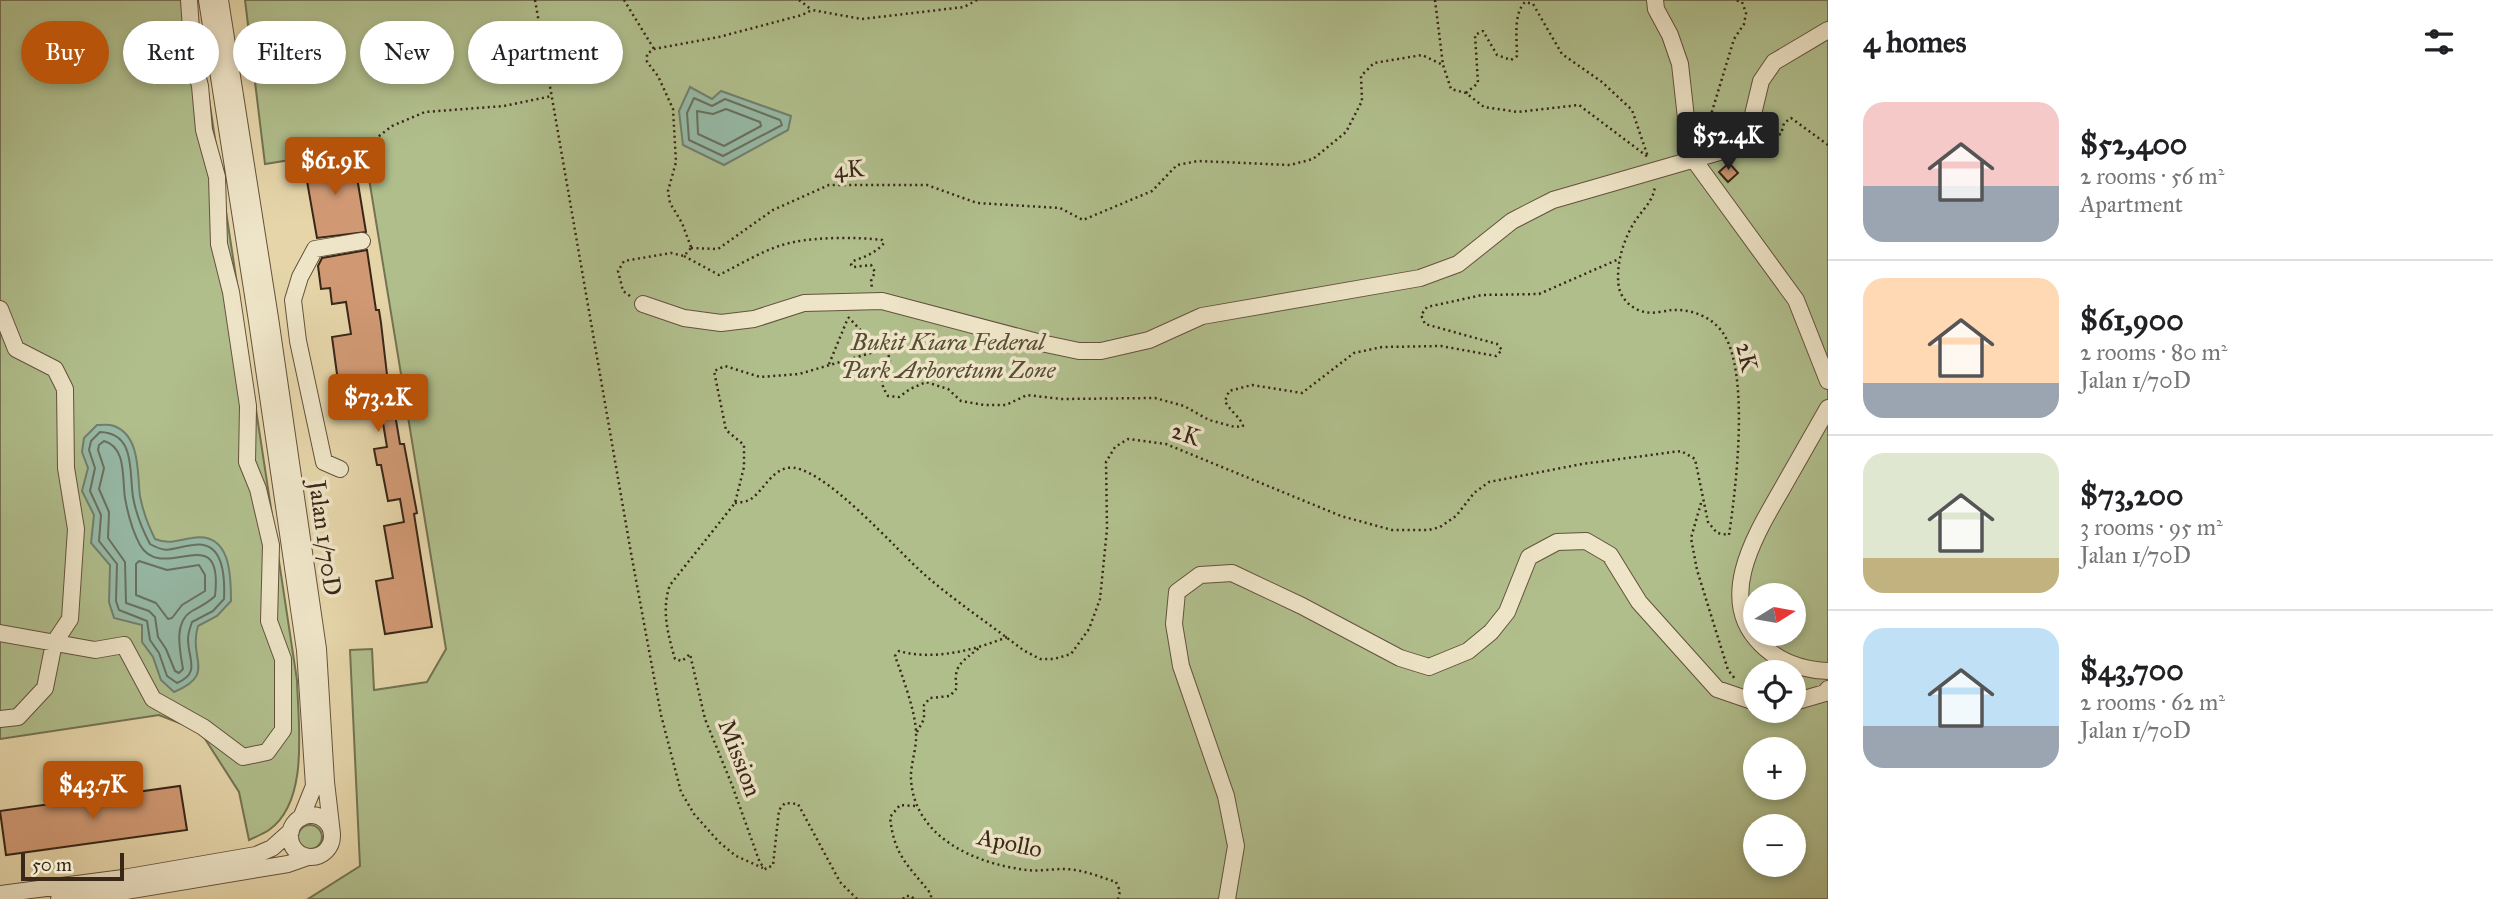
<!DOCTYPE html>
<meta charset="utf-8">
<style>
:root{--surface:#fff;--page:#f6f6f6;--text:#202124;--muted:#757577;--line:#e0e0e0;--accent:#b45309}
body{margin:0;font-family:"IM FELL Great Primer",serif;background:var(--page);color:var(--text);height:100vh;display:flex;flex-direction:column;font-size:26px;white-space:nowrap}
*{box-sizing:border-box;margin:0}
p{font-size:23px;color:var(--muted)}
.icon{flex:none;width:38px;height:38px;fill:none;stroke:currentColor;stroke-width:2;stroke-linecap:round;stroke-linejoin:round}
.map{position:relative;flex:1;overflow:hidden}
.panel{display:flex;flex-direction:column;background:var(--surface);width:665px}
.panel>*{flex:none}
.banner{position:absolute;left:21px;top:21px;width:665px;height:63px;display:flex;gap:14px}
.needle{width:46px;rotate:79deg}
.controls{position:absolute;left:1743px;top:583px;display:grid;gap:14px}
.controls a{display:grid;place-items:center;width:63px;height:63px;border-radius:50%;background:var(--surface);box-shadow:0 4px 10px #0003;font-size:35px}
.scale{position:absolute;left:21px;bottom:18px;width:103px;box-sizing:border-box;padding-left:7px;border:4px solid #392718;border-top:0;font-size:19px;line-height:24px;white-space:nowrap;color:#392718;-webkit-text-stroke:5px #eee4c7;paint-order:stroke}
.price{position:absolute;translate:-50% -60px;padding:0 16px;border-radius:7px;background:var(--accent);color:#fff;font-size:23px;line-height:46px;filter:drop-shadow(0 2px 4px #0008)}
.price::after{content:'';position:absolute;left:50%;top:42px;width:21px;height:16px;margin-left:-10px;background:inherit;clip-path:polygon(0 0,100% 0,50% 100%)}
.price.selected{background:#222;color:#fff}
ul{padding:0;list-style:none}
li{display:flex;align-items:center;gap:21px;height:175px;padding:0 35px}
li+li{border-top:2px solid var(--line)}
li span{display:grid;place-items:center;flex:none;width:196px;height:140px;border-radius:21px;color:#555}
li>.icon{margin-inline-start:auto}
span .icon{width:84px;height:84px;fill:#fffc;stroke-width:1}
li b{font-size:30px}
h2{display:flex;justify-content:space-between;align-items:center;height:84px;padding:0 35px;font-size:30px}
.pill{padding:0 24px;border-radius:32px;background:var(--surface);box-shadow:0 4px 10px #0003;font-size:24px;line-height:63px}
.pill.selected{background:var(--accent);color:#fff}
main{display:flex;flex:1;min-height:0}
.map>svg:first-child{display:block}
.green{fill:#b0be8c;stroke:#747252;stroke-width:2;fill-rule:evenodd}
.water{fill:#96b9a6;stroke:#717f6d;stroke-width:2}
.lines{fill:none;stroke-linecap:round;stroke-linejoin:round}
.shore{stroke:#68705f;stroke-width:2}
.building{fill:#d09974;stroke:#392718;stroke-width:2}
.minor-casing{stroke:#64523c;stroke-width:18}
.path{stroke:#392718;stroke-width:2.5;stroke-dasharray:2 3.5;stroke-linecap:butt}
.minor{stroke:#eee4c7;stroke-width:16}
.labels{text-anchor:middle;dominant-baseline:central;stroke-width:7;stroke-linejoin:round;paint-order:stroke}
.street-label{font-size:24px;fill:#392718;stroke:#eee4c7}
.park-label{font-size:24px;font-style:italic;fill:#574d35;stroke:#eee4c7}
</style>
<main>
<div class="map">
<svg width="1828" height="899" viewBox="0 0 1828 899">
<rect width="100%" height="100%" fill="#e5d5a9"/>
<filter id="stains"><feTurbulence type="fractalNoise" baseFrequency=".00286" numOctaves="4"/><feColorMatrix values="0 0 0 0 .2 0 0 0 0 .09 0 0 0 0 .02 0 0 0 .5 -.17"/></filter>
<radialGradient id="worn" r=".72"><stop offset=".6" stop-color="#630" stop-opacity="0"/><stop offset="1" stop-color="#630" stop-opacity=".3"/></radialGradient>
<path class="green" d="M0,0H194L297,680C298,723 310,801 269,830C263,834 255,837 249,840L239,792L200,731L159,715L0,739Z
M245,0H1828V899H308L360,866L350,650L372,649L374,690L427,682L446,649L364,148L265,164ZM1755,595H1794V634H1755ZM1755,672H1794V710H1755ZM1755,749H1794V788H1755ZM1755,826H1794V864H1755Z
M298 837a12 12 0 1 1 24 0a12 12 0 1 1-24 0Z"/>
<path class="water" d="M690,87L712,99L721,91L791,116L788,130L724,165L683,145L679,111Z
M97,425C101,425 109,424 114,426C141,436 137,474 140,496C143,512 148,525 155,539C170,545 177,540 192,538C231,531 231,576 231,601L217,616L198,626C188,660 217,674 174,692L161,680L153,657L142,642V625L114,618L109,602L110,565L91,543L94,515L82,491L88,468L82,452L84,438Z"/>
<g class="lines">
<path class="shore" d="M694,98L712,106L725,99L780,120L782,125L723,156L689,140L687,113Z
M726,109L760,122L761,126L724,146L698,134L697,111L713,114Z
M100,432C136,433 129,472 133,497C136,514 142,529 150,544C169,555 173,547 193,545C224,540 225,577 224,599L213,611L192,622C190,628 188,633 188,639C188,659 201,673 177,683L167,676L159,653L150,640L147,621L119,610L116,601L117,564L99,541L101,515L90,491L95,468L89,450L91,441Z
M104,441C127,447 122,480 125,498C128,515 132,530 140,545C163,585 224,516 215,596C208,603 201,606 192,611C173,622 180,651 183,669L179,673L175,671L166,649L158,637L155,617L149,611L126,603L125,562L108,538L109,512L99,489L104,468L98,450L99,445Z
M139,561L167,570L199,565L205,575V591L182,605L172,618L168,619L156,603L136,595V564Z"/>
</g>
<path class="building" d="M353,153L366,232L317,238L304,164Z
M1729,163L1738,173L1728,182L1719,172Z
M367,250L376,310H379L381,323L391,409L394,408L400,444H404L417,513L414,514L432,627L385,634L376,581L393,578L384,526L404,522L400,499L388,501L381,465H377L374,449L387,447L380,405L342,411L332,337L351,334L346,302L332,304L330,288L321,289L318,266L322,258Z
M180,786L187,830L6,855L0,811Z"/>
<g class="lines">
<defs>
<path id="minor" d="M207,0L257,321L305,650L314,786L301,818
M220,0L270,318L318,649L326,782L332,834
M1655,0L1656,9L1670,35L1680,64L1687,127L1694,160L1796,300L1828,381
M643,304L684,318L721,323L754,319L804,303L882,301L1041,343L1079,351H1101L1149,340L1202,316L1420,278L1458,264L1512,221L1553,200L1733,148L1743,140L1750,127L1761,81L1774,62L1828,30
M0,309L16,349L55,369L65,389L66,468L76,529L70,619L54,643L45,688L18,717L0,719
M1828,408C1813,434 1798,461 1783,487C1758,531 1714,598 1761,644C1779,662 1802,670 1828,671
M340,469L324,462L298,341L293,300L300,277L315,249L362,241
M0,633L95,650L124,645L153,699L203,727L243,757L267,752L283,730V659L269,621L271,545L258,489L247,462L248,406L231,292L219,244L217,177L204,130L200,86L193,59L189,0
M1794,702L1825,693L1828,689
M290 836a21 21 0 1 1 42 0a21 21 0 1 1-42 0Z
M0,894L123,878L256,855L272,848L291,831
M59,899L126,891L288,864L308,857
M1227,899L1236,846L1226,796L1181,666L1174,624L1177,592L1200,575L1232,573L1302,606L1400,658L1429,667L1468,651L1491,632L1507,612L1529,557L1557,542L1586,541L1610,555L1639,602L1717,689L1755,702"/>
</defs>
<use href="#minor" class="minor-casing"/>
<path class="path" d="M535,0L631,553L661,715L681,792L694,814L719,842L736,856L763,868
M624,0L654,49
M799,0L812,10
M1435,0L1443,65L1451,89L1466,93L1484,107L1518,112L1579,105L1648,157
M1466,93L1478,83L1475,35L1483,31L1497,55L1511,60L1517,56C1517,40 1513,14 1525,2L1533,4L1562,54L1602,82L1632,110L1648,157
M1765,129L1774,136L1781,134L1784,123L1791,118L1828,145
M1715,139L1710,118L1734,39L1744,24L1746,13L1742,2L1735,0
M299,154L347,143L374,140L392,126L425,112L504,106L552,96
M691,247L682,223L670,203L668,191L676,162L673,109L658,76L647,62V54L654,49L719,37L802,15L812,10L862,19L964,7L977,0
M691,248L718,249L773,210L829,185H927L977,203L1060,208L1083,220L1152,191L1177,165L1198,161L1290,165L1313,159L1346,132L1362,101L1361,76L1374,63L1422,55L1443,65
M684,256L719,275C743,263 768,247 794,242C818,237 858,237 882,240L884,243C876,253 864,257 853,261L851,265L854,267L871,265L875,272L871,281L872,288
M630,296L623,291L618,271L624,261L671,253L684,256L691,248
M848,317L880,350
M829,364L848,318
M735,503C740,502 747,502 751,499C764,490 770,472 787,468C820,461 899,553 925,575C956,602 991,625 1023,650L1040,659H1054L1071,654L1089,629L1100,599L1107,529L1106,462L1115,447L1128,439L1166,444L1341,516L1392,530H1429L1440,527L1456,516L1474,493L1489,482L1582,464L1681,451L1695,459L1708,522L1717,533L1729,535C1736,488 1750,373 1723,333C1712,317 1692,309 1672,310C1664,311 1653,314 1645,312C1633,310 1622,300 1619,288C1615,265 1624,236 1638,217C1646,206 1654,199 1655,185
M1701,503L1691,538L1697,570L1728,670L1736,680
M1007,637C975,650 933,661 899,651L895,656C902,675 916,713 916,733C917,749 910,765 911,780C915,838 976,864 1027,870C1043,872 1059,867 1075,870C1089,872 1103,878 1116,882L1120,891L1118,899
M917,732L924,719V705L930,698L950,696L957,688C952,666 963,661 979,648
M915,806L900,805L890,817C894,856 908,865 931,894V899
M857,899L840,882L798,804L785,803L779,810L773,865L766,869L760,863L732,785L705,719L690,654L682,661L675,659C668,635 661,609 670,585L735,503L744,467V445L726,430L714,371L725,366L760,377L799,374L881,350L888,353L890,361C878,372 880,384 888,396L899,397L910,389L926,382L948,389L961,401L984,405H1006L1027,395L1061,399L1155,398L1184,406L1209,420L1235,427L1243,426C1241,418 1229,410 1225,401L1229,391L1252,385L1302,393L1354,353L1382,347L1441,346L1496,356L1502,350L1497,344L1425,324L1421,315L1427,307L1482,295L1539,294L1619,259
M903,899L905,896H911L914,899"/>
<use href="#minor" class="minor"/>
</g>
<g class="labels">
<g class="street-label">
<text transform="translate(849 169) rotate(-3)">4K</text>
<text transform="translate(1747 357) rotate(77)">2K</text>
<text transform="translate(1186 434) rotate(19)">2K</text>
<text transform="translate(325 538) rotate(82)">Jalan 1/70D</text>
<text transform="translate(740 758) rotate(69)">Mission</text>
<text transform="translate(1010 843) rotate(12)">Apollo</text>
</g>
<g class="park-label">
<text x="948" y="342">Bukit Kiara Federal<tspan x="948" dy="28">Park Arboretum Zone</tspan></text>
</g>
</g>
<rect width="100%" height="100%" filter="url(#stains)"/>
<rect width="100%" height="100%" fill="url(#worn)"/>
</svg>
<div class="controls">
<a><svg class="needle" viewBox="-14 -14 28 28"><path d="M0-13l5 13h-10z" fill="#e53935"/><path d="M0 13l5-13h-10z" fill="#757577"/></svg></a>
<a><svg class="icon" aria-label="locate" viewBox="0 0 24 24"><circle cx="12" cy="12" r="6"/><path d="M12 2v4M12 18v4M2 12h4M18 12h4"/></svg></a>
<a>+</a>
<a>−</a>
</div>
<div class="scale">50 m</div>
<b class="price selected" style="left:1728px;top:172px">$52.4K</b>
<b class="price" style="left:335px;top:197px">$61.9K</b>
<b class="price" style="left:378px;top:434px">$73.2K</b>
<b class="price" style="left:93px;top:821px">$43.7K</b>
<div class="banner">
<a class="pill selected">Buy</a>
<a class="pill">Rent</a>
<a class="pill">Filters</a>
<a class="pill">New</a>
<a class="pill">Apartment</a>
</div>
</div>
<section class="panel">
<h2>4 homes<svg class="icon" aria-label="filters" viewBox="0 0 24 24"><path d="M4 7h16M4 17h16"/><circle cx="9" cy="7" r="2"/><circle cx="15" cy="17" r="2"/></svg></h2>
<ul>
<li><span style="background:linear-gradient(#f6c9c9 60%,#9aa5b1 0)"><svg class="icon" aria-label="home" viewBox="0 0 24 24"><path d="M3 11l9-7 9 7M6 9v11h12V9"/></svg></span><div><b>$52,400</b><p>2 rooms · 56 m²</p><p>Apartment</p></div></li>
<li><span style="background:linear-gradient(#ffd9b3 75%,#9aa5b1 0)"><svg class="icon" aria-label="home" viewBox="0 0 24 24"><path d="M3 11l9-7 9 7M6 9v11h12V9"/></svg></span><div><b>$61,900</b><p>2 rooms · 80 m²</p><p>Jalan 1/70D</p></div></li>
<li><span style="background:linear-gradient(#dfe7d0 75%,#c2b280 0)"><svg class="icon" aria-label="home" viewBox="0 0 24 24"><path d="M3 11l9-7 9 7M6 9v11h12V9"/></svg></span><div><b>$73,200</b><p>3 rooms · 95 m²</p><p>Jalan 1/70D</p></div></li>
<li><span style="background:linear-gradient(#bfe0f5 70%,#9aa5b1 0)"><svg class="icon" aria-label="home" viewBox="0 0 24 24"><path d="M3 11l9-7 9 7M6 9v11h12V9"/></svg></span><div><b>$43,700</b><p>2 rooms · 62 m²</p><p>Jalan 1/70D</p></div></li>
</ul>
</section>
</main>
